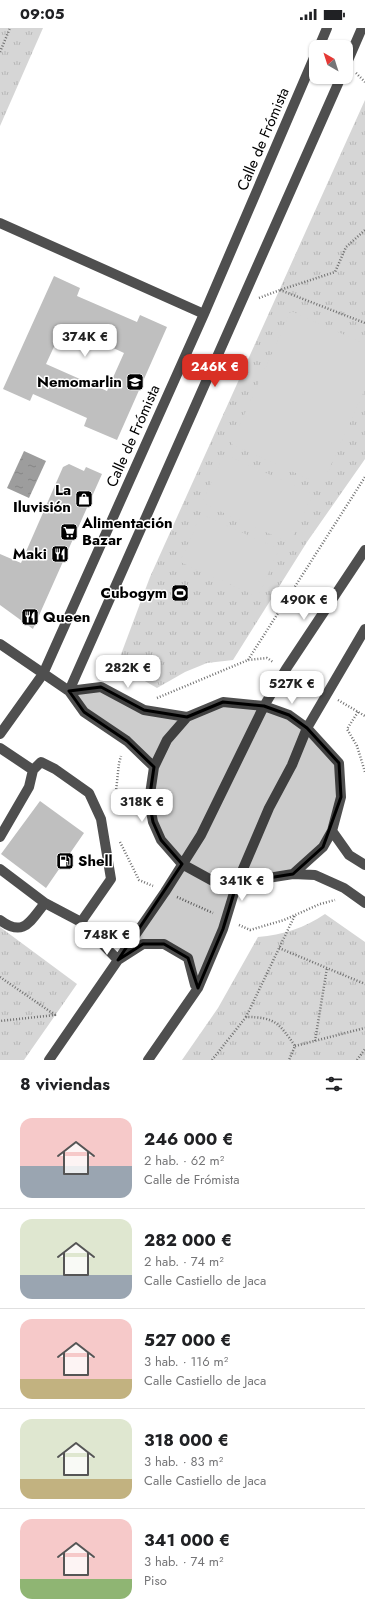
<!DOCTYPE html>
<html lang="es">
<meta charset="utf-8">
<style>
:root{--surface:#fff;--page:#f6f6f6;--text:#202124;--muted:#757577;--line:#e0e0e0;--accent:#d93025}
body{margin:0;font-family:Jost,sans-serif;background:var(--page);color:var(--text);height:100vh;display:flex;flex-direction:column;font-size:15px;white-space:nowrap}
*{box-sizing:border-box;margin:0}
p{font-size:13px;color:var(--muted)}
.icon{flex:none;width:22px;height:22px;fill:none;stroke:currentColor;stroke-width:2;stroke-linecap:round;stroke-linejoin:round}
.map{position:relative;height:1032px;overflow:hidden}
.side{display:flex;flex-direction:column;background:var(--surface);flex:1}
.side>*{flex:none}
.needle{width:26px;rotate:321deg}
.controls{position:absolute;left:309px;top:12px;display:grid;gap:8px}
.controls a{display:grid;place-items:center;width:44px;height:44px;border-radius:8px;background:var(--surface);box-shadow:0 1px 3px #0004;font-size:20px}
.price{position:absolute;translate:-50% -34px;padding:0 9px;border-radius:8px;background:#fff;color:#222;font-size:13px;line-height:26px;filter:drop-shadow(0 1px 2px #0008)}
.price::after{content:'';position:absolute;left:50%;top:24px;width:12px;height:9px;margin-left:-6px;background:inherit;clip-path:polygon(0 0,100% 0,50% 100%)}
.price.active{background:var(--accent);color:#fff}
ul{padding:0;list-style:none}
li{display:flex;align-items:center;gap:12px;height:100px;padding:0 20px}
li+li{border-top:1px solid var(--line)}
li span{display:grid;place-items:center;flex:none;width:112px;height:80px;border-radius:12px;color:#555}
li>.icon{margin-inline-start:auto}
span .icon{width:48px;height:48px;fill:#fffc;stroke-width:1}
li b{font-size:17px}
h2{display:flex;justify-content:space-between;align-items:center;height:48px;padding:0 20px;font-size:17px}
.status{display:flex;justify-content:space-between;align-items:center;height:28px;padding:0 20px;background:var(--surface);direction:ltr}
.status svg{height:11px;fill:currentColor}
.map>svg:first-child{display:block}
.grass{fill:url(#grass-tufts)}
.garden{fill:#d6d6d6}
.water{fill:url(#water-ripples)}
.building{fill:#bfbfbf;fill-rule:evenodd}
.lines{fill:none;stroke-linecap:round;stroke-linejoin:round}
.path{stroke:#717171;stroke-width:2.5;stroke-dasharray:1 2;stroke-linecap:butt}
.minor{stroke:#4f4f4f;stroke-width:10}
.marked{fill:#000;fill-opacity:0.2;stroke:#000;stroke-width:3;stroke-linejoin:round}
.labels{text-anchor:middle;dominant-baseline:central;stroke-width:3;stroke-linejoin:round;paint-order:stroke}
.street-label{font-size:15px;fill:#000;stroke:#fff}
.poi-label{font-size:15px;font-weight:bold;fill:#000;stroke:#fff;text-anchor:end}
</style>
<div class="status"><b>09:05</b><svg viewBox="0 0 49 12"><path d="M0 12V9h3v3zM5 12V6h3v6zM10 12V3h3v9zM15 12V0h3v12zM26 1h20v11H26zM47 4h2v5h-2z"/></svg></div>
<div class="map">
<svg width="365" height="1032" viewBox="0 0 365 1032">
<defs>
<pattern id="grass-tufts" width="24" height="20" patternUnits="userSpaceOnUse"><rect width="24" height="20" fill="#d6d6d6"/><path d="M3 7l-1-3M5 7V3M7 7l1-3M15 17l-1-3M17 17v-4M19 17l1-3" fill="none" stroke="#b6b6b6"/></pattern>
<pattern id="water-ripples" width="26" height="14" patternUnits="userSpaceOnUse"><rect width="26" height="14" fill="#9d9d9d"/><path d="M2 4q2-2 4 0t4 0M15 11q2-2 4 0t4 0" fill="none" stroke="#858585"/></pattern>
</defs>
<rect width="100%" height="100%" fill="#fff"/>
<path class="grass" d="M0,0H43L0,98Z
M365,72V431L307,514L233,632L207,635L185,644L157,660L117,637L150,549Z
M325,886L365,914V1032H182L218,980L258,909C283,907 304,900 325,886Z
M0,899L77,956L24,1032H0Z"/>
<path class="garden" d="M291,283L365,316V361L322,457L231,416Z
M224,426L313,466L290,515L202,475Z
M201,486L279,521L258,569L180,534Z"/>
<path class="water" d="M24,423L46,433L29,470L7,460Z"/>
<path class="building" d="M54,248L80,260L77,268L137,294L140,287L167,299L117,412L84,398L87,390L33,366L30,373L3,361ZM64,297L124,325L107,363L46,336Z
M69,436L84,443L86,439L102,446L33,601L0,577V526L21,535L63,439Z
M40,773L84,805L46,860L1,826Z"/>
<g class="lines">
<path class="path" d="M0,24L10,0
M356,45L365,54
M280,262L365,295
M259,270L280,262L335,244L346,219L365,202
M248,632L365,449
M297,648L315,659
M157,670L248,632L267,630L273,634
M338,672L365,688
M358,684L347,701L357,718L365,744
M114,782L119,735L121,728
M120,814L139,852L153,858
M177,869L213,885
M239,897L250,902L284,892L320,876L335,872
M279,920L365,956
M0,949L55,987L0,993
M246,989L295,887
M315,1013L327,940
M295,1018L365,1000
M212,1032L246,989C275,989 279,995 295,1018L289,1032
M357,1032L365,1021"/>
<path class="minor" d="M319,19L327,0
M346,37L362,0
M0,195L204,286
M0,616L69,663L84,684L127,713L154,739
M69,663L341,49
M69,663L101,659L144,682L187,689
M0,706L43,646L204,286L316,25
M0,720L33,742L41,734L55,741L89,765L101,791L111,851L81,894L118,932L143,916H164L188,930L195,957L198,960
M332,803L349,827L365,837
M0,809L29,759L33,742
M0,841L45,875L81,894
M293,846L323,819L332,803L341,769L339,735L307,700L289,687L264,678L223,674L187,689L167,712L154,739L149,773L153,794L161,812L182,836L213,853L237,855L293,846L315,847L344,860L365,875
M0,892C24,910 30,893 45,875
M49,1032L165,864L201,807L264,678L286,641L365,522
M148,1032L198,960L223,901L237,855L269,780L292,737L307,700L365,601"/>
</g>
<path class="marked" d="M101,659L144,682L187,689L223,674L264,678L289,687L307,700L339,735L341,769L323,819L293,846L237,855L223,901L198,960L188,930L164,916H143L118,932L182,836L161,812L153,794L149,773L154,739L127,713L84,684L69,663Z"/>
<defs>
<symbol id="school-square" viewBox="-11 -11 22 22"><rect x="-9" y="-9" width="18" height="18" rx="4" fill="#000" stroke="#fff"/><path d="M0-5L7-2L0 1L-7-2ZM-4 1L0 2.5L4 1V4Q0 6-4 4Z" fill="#fff"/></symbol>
<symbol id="shop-square" viewBox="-11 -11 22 22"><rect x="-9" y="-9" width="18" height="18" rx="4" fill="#000" stroke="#fff"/><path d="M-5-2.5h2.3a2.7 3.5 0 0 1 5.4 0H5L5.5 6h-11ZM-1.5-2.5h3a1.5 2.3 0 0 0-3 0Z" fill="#fff"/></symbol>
<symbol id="supermarket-square" viewBox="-11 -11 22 22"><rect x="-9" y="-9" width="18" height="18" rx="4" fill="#000" stroke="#fff"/><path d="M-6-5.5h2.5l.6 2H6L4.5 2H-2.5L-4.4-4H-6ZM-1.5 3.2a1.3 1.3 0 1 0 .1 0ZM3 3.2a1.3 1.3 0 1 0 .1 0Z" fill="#fff"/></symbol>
<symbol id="restaurant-square" viewBox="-11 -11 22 22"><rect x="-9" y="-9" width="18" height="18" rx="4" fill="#000" stroke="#fff"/><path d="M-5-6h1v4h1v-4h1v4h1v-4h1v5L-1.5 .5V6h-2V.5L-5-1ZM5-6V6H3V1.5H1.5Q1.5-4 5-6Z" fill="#fff"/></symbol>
<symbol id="stadium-square" viewBox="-11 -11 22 22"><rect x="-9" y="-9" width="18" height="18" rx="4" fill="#000" stroke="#fff"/><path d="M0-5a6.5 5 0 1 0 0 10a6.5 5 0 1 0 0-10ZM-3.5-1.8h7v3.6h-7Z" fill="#fff"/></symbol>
<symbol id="fuel-square" viewBox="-11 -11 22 22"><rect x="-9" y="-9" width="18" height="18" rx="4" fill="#000" stroke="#fff"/><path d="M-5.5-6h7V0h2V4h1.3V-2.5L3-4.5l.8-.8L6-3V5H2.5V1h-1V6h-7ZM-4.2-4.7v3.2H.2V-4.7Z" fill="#fff"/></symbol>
</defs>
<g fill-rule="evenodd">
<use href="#school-square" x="125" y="344" width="20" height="20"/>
<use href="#shop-square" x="74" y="461" width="20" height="20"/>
<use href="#supermarket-square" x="59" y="494" width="20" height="20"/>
<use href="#restaurant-square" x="50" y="516" width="20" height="20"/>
<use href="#stadium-square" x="170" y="555" width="20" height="20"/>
<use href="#restaurant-square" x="20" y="579" width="20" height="20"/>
<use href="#fuel-square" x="55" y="823" width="20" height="20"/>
</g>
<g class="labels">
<g class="street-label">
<text transform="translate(263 111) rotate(-67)">Calle de Frómista</text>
<text transform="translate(133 408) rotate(-66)">Calle de Frómista</text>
</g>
<g class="poi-label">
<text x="122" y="354">Nemomarlin</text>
<text x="71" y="462">La<tspan x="71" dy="17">Iluvisión</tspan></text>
<text x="82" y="495" text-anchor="start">Alimentación<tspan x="82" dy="17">Bazar</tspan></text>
<text x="47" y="526">Maki</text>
<text x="167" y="565">Cubogym</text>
<text x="43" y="589" text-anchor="start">Queen</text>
<text x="78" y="833" text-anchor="start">Shell</text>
</g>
</g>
</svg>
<div class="controls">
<a><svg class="needle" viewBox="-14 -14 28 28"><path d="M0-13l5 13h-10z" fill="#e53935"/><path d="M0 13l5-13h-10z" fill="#757577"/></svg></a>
</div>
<b class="price" style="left:85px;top:330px">374K €</b>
<b class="price active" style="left:215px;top:360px">246K €</b>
<b class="price" style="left:304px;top:593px">490K €</b>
<b class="price" style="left:128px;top:661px">282K €</b>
<b class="price" style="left:292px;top:677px">527K €</b>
<b class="price" style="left:142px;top:795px">318K €</b>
<b class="price" style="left:242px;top:874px">341K €</b>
<b class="price" style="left:107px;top:928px">748K €</b>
</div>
<section class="side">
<h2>8 viviendas<svg class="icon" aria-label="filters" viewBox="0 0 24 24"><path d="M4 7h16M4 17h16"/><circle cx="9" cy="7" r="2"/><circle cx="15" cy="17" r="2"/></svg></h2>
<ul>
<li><span style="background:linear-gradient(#f6c9c9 60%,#9aa5b1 0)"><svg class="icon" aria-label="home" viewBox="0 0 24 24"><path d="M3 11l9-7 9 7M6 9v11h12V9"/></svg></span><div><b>246 000 €</b><p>2 hab. · 62 m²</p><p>Calle de Frómista</p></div></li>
<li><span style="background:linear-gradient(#dfe7d0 70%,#9aa5b1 0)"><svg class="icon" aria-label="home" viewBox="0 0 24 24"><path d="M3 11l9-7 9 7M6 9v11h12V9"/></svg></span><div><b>282 000 €</b><p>2 hab. · 74 m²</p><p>Calle Castiello de Jaca</p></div></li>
<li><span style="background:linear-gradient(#f6c9c9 75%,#c2b280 0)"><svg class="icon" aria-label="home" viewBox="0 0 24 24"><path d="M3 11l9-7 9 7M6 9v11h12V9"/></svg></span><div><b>527 000 €</b><p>3 hab. · 116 m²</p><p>Calle Castiello de Jaca</p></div></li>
<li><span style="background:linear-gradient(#dfe7d0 75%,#c2b280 0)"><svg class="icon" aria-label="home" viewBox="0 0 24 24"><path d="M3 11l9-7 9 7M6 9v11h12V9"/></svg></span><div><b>318 000 €</b><p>3 hab. · 83 m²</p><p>Calle Castiello de Jaca</p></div></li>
<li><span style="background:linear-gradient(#f6c9c9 75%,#8fb573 0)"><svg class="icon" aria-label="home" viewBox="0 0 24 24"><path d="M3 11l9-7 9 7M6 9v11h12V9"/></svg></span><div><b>341 000 €</b><p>3 hab. · 74 m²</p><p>Piso</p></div></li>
</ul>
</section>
